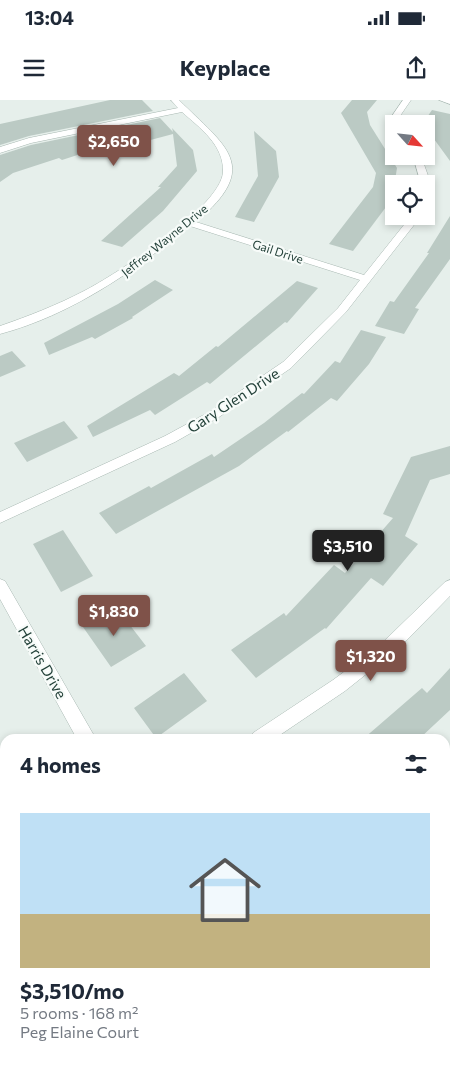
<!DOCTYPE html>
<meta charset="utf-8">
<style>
:root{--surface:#fff;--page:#f2f2f3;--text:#1f2937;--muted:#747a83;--line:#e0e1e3;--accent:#7f5249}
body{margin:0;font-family:Commissioner,sans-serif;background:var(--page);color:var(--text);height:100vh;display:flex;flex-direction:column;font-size:19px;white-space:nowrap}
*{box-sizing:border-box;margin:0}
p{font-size:16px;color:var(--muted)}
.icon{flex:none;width:28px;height:28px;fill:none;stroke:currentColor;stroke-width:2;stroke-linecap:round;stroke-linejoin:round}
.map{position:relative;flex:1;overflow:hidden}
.drawer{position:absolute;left:0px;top:634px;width:450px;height:336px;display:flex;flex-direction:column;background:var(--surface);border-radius:15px 15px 0 0;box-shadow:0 2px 8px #0003}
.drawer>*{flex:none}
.needle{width:32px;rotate:117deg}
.controls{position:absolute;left:385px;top:15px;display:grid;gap:10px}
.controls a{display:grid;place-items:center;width:50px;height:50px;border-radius:0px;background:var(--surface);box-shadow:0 2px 8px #0003;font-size:25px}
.price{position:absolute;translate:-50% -42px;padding:0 11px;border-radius:5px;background:var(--accent);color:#fff;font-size:16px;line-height:32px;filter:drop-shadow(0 1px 2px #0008)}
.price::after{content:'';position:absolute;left:50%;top:30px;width:15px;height:11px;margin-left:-8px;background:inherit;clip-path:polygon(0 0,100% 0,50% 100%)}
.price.current{background:#222;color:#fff}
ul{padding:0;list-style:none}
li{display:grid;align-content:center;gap:10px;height:265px;padding:0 20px}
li+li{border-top:1px solid var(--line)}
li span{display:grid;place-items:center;height:155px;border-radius:0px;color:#555}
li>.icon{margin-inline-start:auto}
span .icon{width:90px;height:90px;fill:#fffc;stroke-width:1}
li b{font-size:21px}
h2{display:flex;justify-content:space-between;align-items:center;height:60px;padding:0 20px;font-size:21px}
.status{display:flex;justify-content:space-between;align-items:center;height:35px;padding:0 25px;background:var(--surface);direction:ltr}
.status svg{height:14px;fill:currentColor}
header{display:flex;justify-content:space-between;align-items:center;height:65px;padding:0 20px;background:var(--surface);font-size:22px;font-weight:700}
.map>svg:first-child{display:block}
.green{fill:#bfe0c8}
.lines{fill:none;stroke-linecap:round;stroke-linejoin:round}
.stream{fill:#8ec9d4;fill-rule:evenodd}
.building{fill:#bbcac4}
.minor-casing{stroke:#a8b8b2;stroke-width:1}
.minor{fill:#fff;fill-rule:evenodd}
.labels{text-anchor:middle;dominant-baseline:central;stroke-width:4.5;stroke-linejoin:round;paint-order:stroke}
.far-street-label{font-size:12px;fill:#24423a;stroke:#f7fbf9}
.street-label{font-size:15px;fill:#24423a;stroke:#f7fbf9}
</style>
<div class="status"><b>13:04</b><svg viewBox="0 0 49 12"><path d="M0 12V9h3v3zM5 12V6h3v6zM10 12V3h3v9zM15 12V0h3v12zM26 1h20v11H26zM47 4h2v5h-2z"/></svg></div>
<header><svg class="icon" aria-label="menu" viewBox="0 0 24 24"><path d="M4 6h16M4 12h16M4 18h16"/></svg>Keyplace<svg class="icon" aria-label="share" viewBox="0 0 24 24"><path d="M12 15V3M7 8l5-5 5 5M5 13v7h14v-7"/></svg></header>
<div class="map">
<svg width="450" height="969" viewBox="0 0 450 969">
<rect width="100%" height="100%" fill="#e6efeb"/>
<path class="green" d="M450,725V800L445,804V729Z
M0,860L5,872V965H45L47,969H0Z"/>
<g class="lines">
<path class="stream" d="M450,729V738L445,741V732Z
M0,941H5V951H0Z"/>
</g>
<path class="building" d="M110,0H142L153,11L29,36L0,45V24Z
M352,0H377L367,12L370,25L397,68L392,99L353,151L329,144L373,87L376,73L341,13Z
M432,10L450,14V61L426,28V24L423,23Z
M160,18L173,32L172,28L193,50L197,71L163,111L122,147L101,141L161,87H158L177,66L173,34L113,50L109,46L99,48L62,60L59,58L13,73L0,82V55L31,45Z
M254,31L276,51L279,77L254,122L235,117L258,76Z
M450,116V159L415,208L419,209L404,234L375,226L390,201L394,202L429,153H427Z
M155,180L173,190L132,217L133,218L95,239L92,237L49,255L44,243L118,204Z
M297,181L318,188L287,223L285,222L210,284L207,282L155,315L150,310L93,337L87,326L174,273L179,276L216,246L218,247Z
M361,230L386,237L369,264L337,301L331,298L288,332L287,331L239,366L116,434L99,413L149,386L151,388L212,354L214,357L264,323L302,293L304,294L335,261L340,263Z
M12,251L26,266L0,277V256Z
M64,321L78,338L27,362L14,343Z
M450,346V374L430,380L405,436L418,444L383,486L371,478L326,529L325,528L256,578L231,550L284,513L286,516L334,465L345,473L393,418L383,414L411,357Z
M63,430L93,476L61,492L33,444Z
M116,507L146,546L111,567L83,527Z
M450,568V610L419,639H363L422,588L427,593Z
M184,573L207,601L156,638L134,608Z"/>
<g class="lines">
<defs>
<path id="minor" d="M171,0H179C225,46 263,66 196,122L364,175L411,116H421L346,212L291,268L219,317L175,342L0,423V412L165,336L211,311L283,262L338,208L360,180L190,126C133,172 71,215 0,234V226C29,216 57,205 84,191C115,175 221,107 223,72C224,45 200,28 182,12L31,43L0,53V47L29,38L178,8Z
M403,0H411L400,16L402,24H394L392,16Z
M439,0H450V4Z
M413,56H421L431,84L429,86L421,84Z
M0,479L5,481L96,639H77L0,499Z
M450,480V496L399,548L345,591L274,639H250L253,633L333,580L379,546L445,482Z
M259,965H281L283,969H261Z"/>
</defs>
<use href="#minor" class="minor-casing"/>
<use href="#minor" class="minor"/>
</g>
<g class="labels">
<g class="far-street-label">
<text transform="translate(164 140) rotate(-39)">Jeffrey Wayne Drive</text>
<text transform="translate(278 151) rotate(18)">Gail Drive</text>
</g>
<g class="street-label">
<text transform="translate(233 300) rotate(-33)">Gary Glen Drive</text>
<text transform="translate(43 562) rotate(60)">Harris Drive</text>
</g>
</g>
</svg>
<div class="controls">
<a><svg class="needle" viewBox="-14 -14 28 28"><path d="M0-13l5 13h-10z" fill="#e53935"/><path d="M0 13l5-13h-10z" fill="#747a83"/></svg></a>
<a><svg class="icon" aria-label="locate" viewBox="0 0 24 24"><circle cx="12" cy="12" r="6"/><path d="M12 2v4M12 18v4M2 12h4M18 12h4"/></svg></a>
</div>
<b class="price" style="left:114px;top:67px">$2,650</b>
<b class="price current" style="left:348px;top:472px">$3,510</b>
<b class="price" style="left:114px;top:537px">$1,830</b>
<b class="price" style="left:371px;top:582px">$1,320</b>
<section class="drawer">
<h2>4 homes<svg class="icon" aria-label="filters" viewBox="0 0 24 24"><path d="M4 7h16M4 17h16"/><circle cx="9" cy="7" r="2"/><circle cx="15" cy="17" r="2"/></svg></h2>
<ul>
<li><span style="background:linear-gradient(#bfe0f5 65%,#c2b280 0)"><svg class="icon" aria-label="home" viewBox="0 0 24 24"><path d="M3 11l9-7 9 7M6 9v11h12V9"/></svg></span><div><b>$3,510/mo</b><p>5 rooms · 168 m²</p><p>Peg Elaine Court</p></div></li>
</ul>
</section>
</div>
